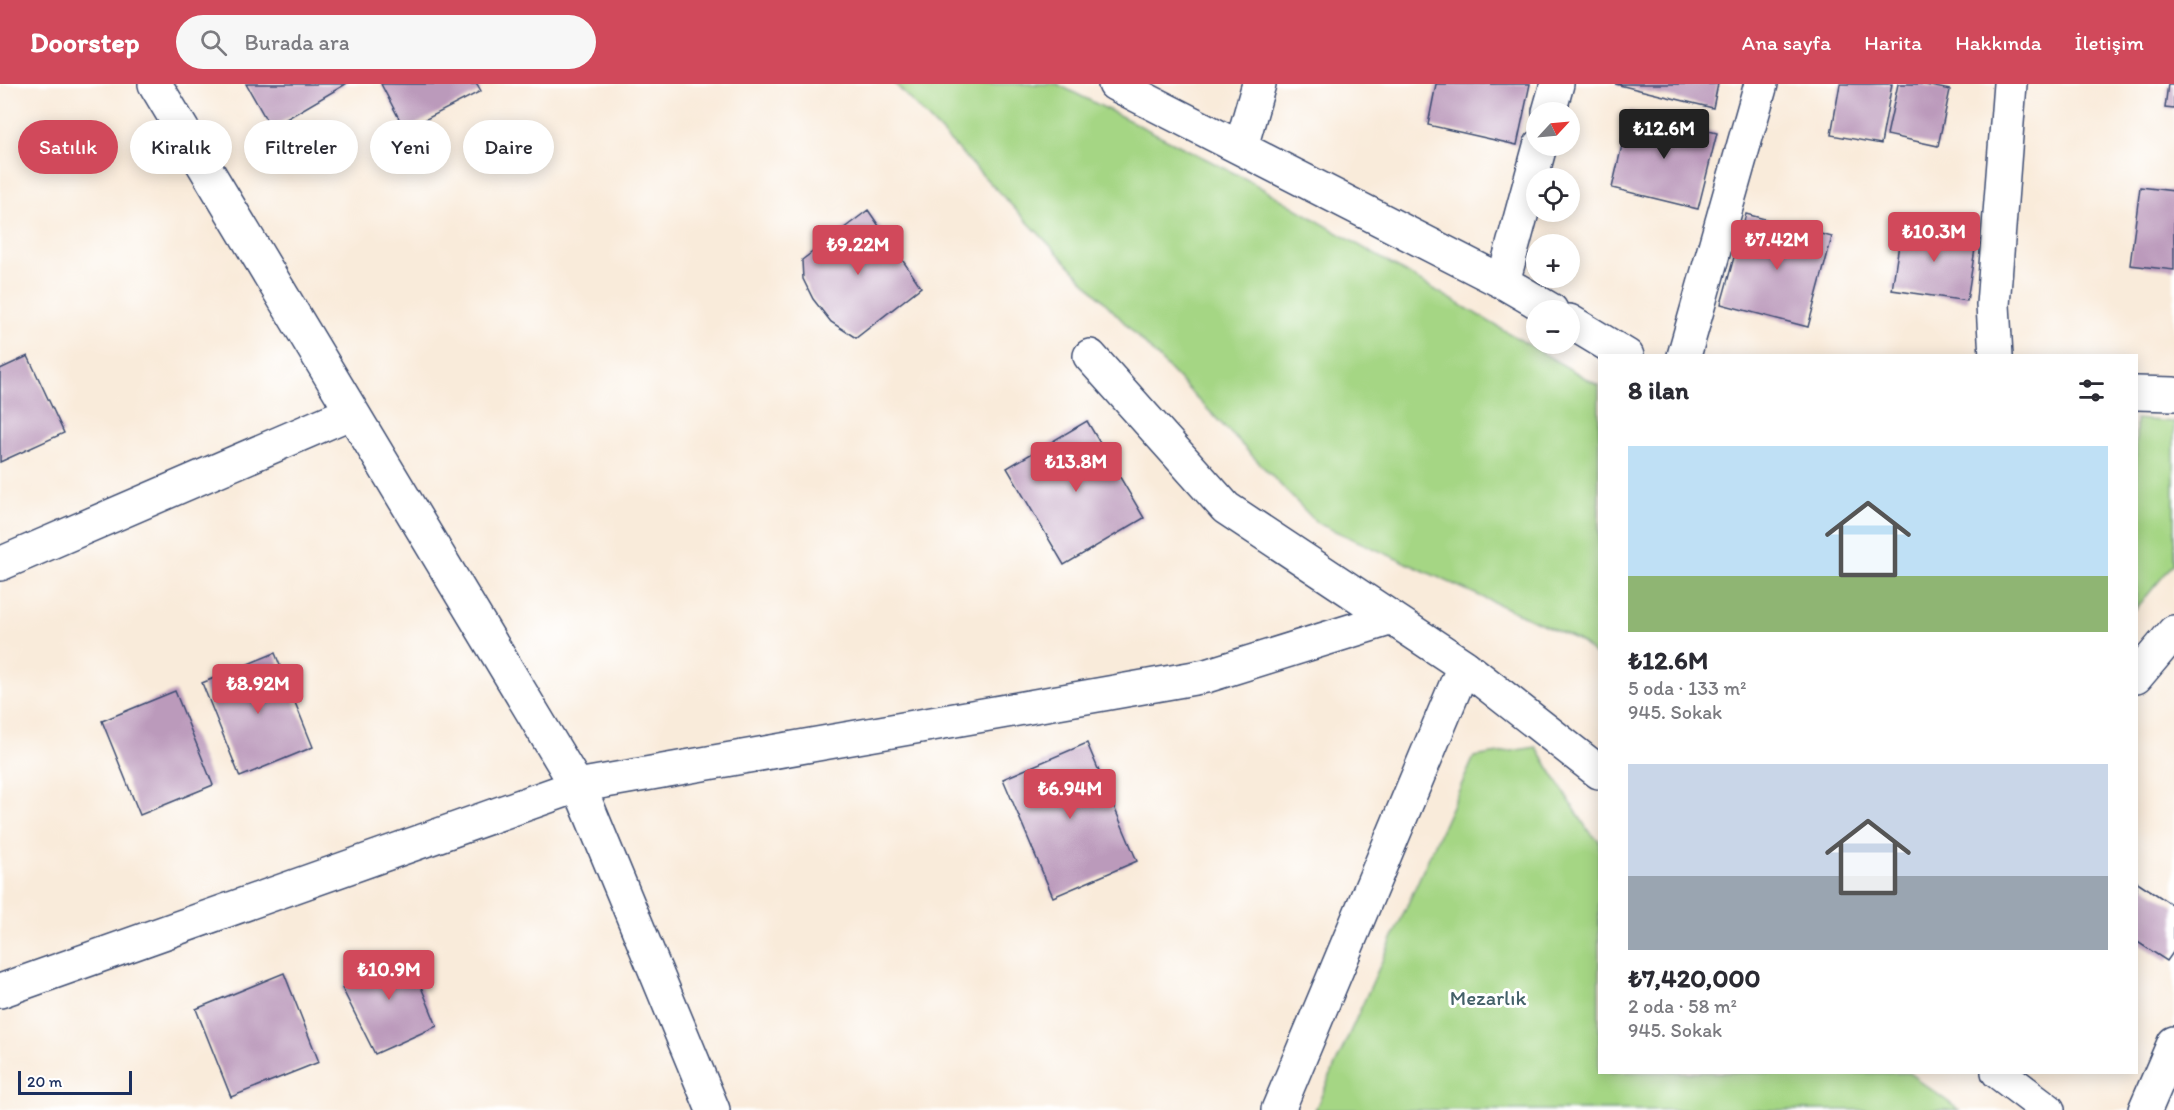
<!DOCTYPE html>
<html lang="tr">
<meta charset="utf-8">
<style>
:root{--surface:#fff;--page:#f7f7f7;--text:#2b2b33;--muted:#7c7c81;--accent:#d1495b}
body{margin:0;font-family:Itim,sans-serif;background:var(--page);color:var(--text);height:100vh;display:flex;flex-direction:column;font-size:22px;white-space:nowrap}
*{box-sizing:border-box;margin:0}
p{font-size:20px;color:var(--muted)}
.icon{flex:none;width:33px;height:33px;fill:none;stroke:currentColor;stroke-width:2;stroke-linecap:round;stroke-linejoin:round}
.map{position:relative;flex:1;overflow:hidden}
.sheet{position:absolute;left:1598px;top:270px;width:540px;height:720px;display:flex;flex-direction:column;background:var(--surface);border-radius:0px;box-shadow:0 3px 15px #0003}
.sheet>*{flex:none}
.hud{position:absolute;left:18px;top:36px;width:570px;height:54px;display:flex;gap:12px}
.needle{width:39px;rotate:64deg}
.buttons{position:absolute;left:1526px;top:18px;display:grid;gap:12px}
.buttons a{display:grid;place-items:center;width:54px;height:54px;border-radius:50%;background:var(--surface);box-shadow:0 3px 15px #0003;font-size:30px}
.scale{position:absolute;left:18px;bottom:15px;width:114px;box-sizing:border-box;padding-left:6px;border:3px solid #1b2f5e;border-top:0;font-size:16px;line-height:21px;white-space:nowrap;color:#1b2f5e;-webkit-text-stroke:4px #fff;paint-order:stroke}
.price{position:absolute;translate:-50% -51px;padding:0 14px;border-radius:6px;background:var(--accent);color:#fff;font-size:20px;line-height:39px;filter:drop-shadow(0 2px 3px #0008)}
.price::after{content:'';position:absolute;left:50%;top:36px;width:18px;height:14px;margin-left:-9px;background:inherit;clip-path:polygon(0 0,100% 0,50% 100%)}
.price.current{background:#222;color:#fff}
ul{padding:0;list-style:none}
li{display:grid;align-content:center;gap:12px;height:318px;padding:0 30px}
li span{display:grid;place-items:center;height:186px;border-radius:0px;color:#555}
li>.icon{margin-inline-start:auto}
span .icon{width:108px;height:108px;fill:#fffc;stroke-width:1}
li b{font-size:26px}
h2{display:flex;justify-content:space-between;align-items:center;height:72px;padding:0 30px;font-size:26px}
.pill{padding:0 21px;border-radius:27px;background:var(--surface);box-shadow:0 3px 15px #0003;font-size:21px;line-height:54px}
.pill.current{background:var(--accent);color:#fff}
header{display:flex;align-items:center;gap:36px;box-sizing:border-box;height:84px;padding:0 30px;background:var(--accent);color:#fff}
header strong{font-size:28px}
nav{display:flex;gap:33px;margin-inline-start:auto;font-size:21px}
.search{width:420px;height:54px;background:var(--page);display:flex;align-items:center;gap:15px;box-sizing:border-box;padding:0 21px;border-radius:33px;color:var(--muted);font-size:22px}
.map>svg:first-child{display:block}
.green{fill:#a5d684;stroke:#608271;stroke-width:1.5}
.building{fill:#bb9abb}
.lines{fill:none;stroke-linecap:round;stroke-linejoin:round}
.minor-casing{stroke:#3c4b71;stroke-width:36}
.minor{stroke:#fff;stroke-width:33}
.labels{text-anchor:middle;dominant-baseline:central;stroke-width:6;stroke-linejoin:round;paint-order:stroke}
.park-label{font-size:21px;fill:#446169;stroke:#fff}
</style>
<header>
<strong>Doorstep</strong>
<div class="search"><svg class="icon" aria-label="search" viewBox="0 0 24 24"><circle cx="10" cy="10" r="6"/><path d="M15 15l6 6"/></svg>Burada ara</div>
<nav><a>Ana sayfa</a><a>Harita</a><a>Hakkında</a><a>İletişim</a></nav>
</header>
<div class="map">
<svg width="2174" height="1026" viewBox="0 0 2174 1026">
<rect width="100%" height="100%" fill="#fff"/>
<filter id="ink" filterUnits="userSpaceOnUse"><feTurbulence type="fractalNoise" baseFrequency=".0167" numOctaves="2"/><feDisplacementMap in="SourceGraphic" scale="12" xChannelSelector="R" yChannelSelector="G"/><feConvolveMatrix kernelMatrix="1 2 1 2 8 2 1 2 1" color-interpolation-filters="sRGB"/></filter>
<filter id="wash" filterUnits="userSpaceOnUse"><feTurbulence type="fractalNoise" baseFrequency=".008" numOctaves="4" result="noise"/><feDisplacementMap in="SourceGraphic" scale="24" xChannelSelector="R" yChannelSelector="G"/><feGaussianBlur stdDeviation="1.35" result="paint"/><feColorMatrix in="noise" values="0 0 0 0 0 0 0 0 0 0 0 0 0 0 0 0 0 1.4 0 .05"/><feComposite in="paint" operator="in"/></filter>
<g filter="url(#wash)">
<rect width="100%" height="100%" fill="#f9ebda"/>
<path class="green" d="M895,0H1057L1248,96L1599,302V574L1578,556L1317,439Z
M2136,335L2174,338V479L2136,525Z
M1536,663L1589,748L1599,756V988L1909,989L1959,1026H1315L1474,673Z"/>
<g id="blocks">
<path class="building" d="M246,0H346L271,44Z
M381,0H477L481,7L405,46Z
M1436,0H1530L1517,61L1428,41Z
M1615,0H1718L1713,24Z
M1840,0H1892L1881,60L1831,51Z
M1898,0H1921L1950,6L1938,62L1887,51Z
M2168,0H2174V25L2165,24Z
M1630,27L1717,49L1698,125L1612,104Z
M2140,103L2174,107V186L2130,181Z
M868,126L921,203L856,254L831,238L813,215L803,195L802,176Z
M1746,130L1832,153L1808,243L1721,220Z
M1902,141L1977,152L1967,217L1892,206Z
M28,272L64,349L0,378V285Z
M1087,337L1144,434L1064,481L1007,384Z
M275,569L313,663L240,693L202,599Z
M175,607L213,701L140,731L102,637Z
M1087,659L1137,777L1053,813L1003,695Z
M2136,797L2174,822V867L2167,877L2136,857Z
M383,869L397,873L408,871L437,942L375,970L342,904L367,874Z
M284,889L319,978L231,1013L196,925Z"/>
</g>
</g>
<g filter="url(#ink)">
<use href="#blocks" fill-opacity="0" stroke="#3c4b71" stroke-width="1.5"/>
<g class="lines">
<defs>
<path id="minor" d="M155,0L584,714L713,1026
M1115,0L1503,198L1551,226
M1549,28L1557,0
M1241,63L1259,0
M1503,198L1540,62
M1569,237L1627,272
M1090,272L1226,424L1464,582L1599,688
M1684,272L1761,0
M1996,272L1993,221L2010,0
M2136,309L2174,310
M0,480L352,328
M2136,593L2174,548
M0,907L577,702L1206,592L1392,534
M1998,988L2048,1026
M1278,1026L1464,582
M2145,1026L2174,959"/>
</defs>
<use href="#minor" class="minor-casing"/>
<use href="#minor" class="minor"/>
</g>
</g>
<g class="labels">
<g class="park-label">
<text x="1488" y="913">Mezarlık</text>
</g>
</g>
</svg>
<div class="buttons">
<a><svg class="needle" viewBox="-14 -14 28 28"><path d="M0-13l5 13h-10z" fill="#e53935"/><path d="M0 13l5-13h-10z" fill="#7c7c81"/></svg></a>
<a><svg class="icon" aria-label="locate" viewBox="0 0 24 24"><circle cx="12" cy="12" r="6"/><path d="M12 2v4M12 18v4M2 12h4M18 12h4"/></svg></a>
<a>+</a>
<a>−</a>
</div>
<div class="scale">20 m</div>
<b class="price current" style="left:1664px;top:76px">₺12.6M</b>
<b class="price" style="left:1934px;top:179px">₺10.3M</b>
<b class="price" style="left:1777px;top:187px">₺7.42M</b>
<b class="price" style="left:858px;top:192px">₺9.22M</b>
<b class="price" style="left:1076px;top:409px">₺13.8M</b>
<b class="price" style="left:258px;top:631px">₺8.92M</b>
<b class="price" style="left:1070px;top:736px">₺6.94M</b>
<b class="price" style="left:389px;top:917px">₺10.9M</b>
<div class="hud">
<a class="pill current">Satılık</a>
<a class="pill">Kiralık</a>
<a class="pill">Filtreler</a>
<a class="pill">Yeni</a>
<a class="pill">Daire</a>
</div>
<section class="sheet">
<h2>8 ilan<svg class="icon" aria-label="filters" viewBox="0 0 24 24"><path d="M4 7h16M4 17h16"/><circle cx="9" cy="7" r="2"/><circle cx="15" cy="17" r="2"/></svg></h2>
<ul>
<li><span style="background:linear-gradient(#bfe0f5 70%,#8fb573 0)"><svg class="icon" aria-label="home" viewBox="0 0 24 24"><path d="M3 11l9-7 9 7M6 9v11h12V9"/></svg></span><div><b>₺12.6M</b><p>5 oda · 133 m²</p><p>945. Sokak</p></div></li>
<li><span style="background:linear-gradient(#c9d6e8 60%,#9aa5b1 0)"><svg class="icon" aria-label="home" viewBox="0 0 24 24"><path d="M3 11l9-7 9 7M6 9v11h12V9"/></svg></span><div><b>₺7,420,000</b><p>2 oda · 58 m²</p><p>945. Sokak</p></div></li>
</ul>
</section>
</div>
